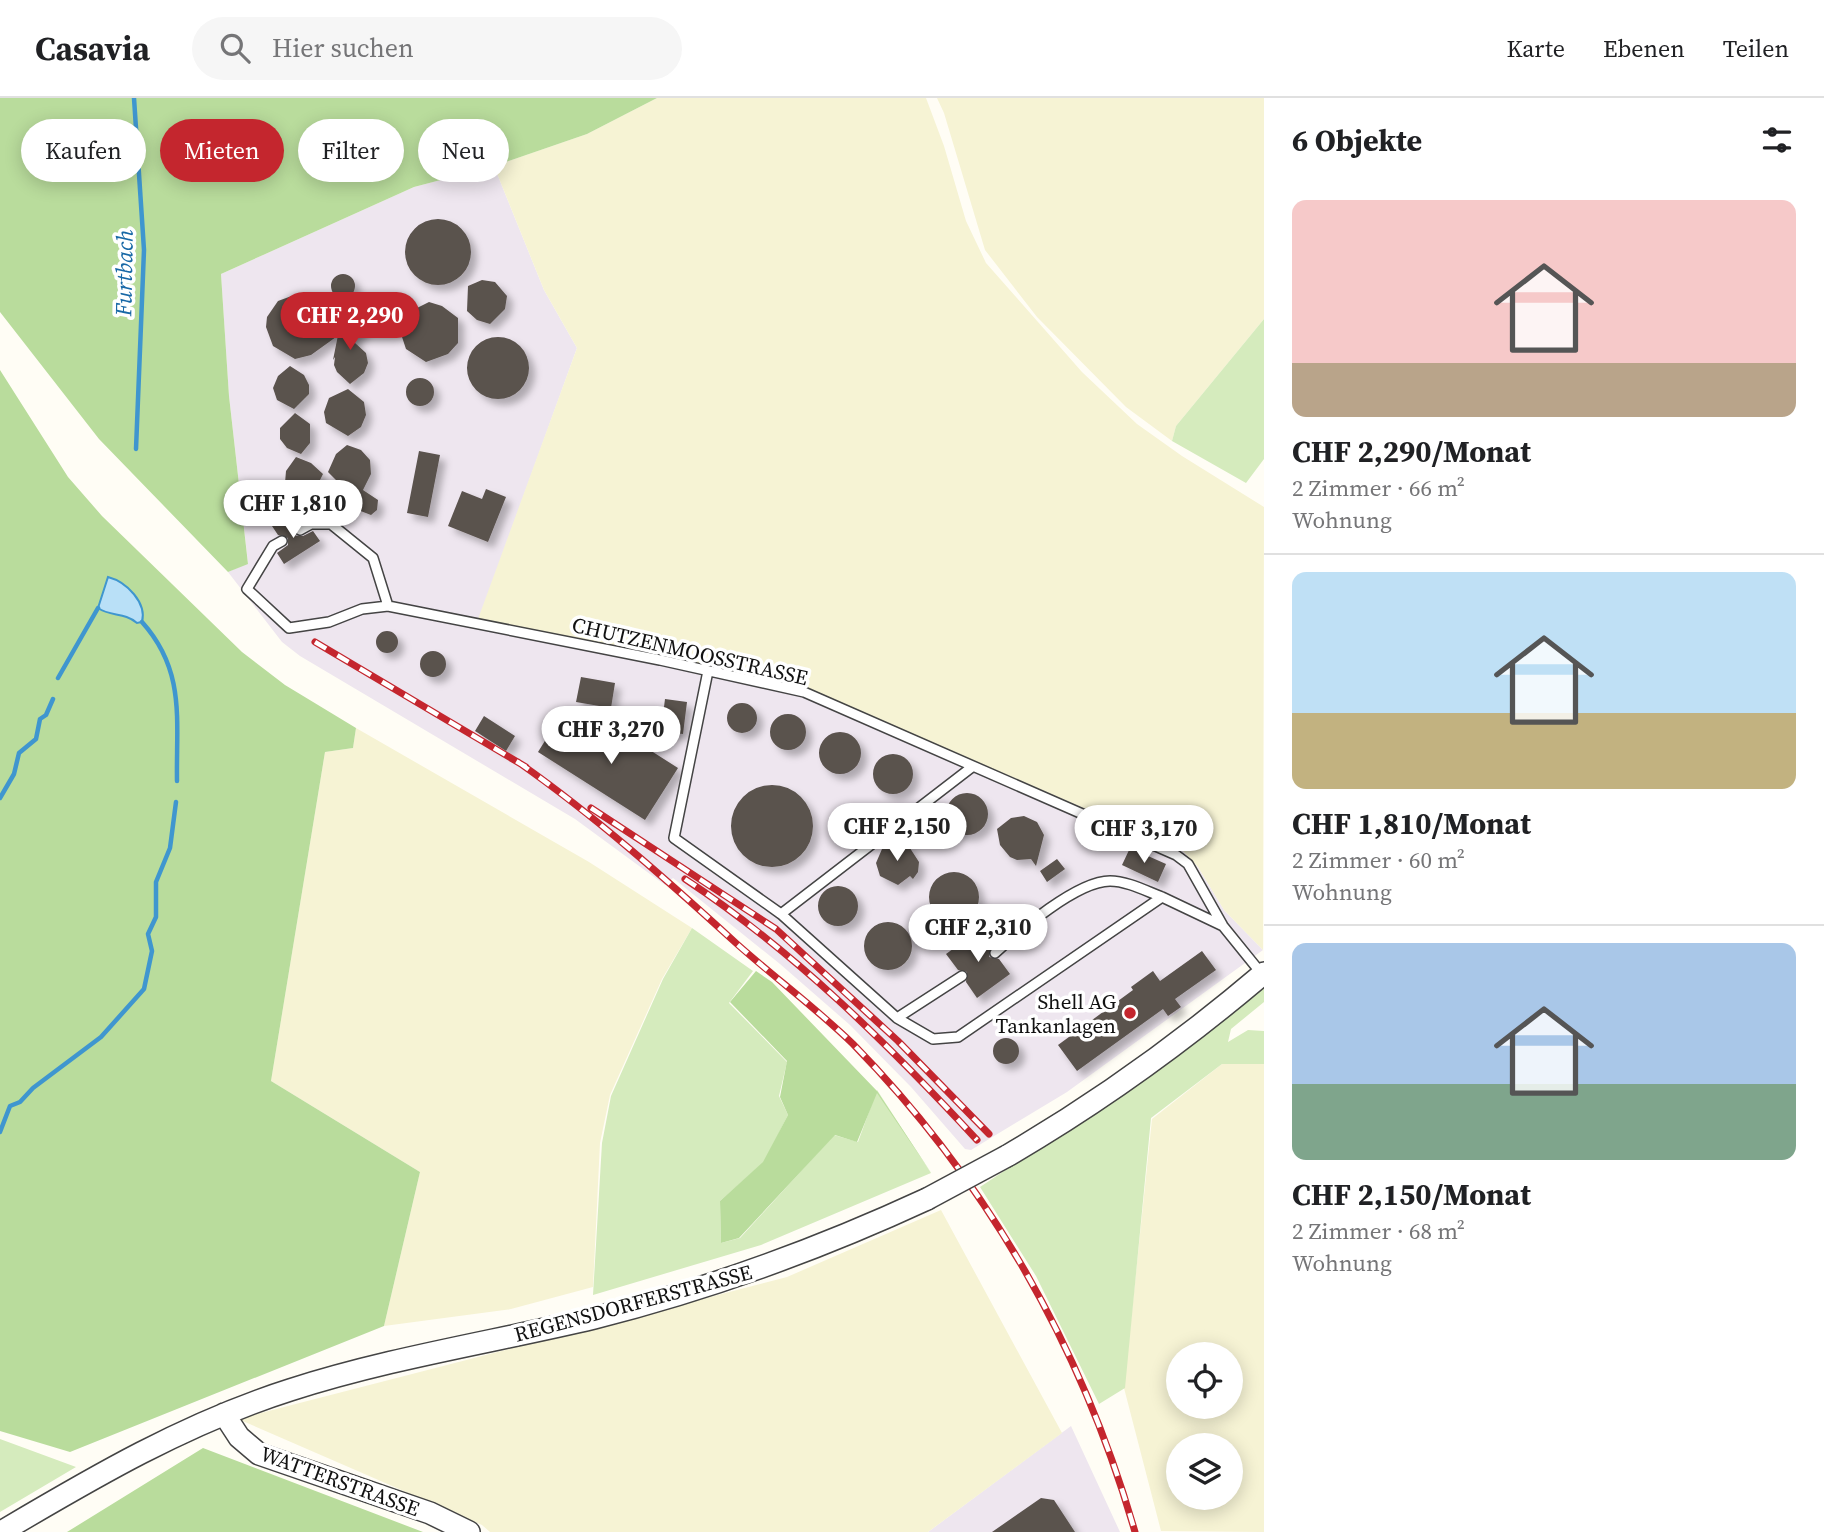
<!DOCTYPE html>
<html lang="de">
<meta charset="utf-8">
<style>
:root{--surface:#fff;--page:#f6f6f6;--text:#202124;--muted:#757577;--line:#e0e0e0;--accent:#c4262e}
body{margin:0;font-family:"Source Serif 4",serif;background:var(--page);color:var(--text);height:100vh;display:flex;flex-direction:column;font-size:26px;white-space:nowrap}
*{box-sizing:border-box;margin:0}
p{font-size:23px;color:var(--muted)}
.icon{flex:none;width:38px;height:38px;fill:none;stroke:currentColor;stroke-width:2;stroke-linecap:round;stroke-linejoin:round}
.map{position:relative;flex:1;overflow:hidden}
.panel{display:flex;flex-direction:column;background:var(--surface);width:560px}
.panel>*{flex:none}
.hud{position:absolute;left:21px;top:21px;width:665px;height:63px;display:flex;gap:14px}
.fabs{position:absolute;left:1166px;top:1244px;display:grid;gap:14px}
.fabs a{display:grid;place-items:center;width:77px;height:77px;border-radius:50%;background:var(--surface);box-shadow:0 4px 18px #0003;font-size:35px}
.price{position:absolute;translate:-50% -60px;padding:0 16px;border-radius:24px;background:#fff;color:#222;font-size:23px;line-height:46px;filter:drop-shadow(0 2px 4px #0008)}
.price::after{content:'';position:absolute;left:50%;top:42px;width:21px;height:16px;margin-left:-10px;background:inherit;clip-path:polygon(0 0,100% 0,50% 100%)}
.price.on{background:var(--accent);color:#fff}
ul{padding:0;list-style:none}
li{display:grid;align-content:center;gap:14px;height:371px;padding:0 28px}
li+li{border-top:2px solid var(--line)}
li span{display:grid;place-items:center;height:217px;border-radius:14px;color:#555}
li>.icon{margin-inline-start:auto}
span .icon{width:126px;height:126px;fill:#fffc;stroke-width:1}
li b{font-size:30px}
h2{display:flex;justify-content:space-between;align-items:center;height:84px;padding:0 28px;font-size:30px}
.tag{padding:0 24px;border-radius:32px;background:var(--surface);box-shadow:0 4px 18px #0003;font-size:24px;line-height:63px}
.tag.on{background:var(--accent);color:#fff}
header{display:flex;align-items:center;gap:42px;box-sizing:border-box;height:98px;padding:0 35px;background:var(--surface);border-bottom:2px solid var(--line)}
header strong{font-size:33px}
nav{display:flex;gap:38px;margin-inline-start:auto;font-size:24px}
.search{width:490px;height:63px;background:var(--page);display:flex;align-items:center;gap:18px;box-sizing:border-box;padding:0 24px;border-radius:38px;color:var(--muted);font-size:26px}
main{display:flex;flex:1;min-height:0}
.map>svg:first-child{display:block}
.industrial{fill:#eee6ef}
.farmland{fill:#f6f3d4;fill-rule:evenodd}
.green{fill:#d5ebbd}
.forest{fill:#b9dc9c}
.water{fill:#b9e0f7;stroke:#3f96cf;stroke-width:2}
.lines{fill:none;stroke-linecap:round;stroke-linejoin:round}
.stream{stroke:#3f96cf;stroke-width:4.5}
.building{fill:#5a524d;filter:url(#shadow)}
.service-casing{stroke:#444;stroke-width:12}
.tertiary-casing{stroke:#444;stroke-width:24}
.service{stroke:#fff;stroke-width:9}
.tertiary{stroke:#fff;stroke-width:21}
.rail-casing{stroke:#c4262e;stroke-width:7}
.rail{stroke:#fff;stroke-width:4.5;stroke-dasharray:13;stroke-linecap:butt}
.tertiary-bridge-casing{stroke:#444;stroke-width:24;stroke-linecap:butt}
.tertiary-bridge{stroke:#fff;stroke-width:21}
.poi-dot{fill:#c4262e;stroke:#fff;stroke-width:2.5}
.labels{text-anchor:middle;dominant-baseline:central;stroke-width:7;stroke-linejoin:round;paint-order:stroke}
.street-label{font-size:21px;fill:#111;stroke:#fff}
.poi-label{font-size:21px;fill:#111;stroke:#fff;text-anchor:end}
.water-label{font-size:23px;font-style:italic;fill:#1768a6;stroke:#fff}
</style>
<header>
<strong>Casavia</strong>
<div class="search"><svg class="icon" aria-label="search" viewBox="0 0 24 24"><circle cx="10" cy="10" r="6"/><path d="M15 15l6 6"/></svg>Hier suchen</div>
<nav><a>Karte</a><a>Ebenen</a><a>Teilen</a></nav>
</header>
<main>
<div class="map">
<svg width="1264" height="1434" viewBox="0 0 1264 1434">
<defs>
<filter id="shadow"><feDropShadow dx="6" dy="6" stdDeviation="3.5" flood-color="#0004"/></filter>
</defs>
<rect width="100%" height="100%" fill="#fffdf5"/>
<path class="industrial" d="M494,68L544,192L577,250L479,521L804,589L1183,753L1198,769L1224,812L1263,852L1067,994L971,1052L965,1051L911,989L850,927L780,866L673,780L665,787L575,721L300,558L282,544L228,474L248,465L229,298L221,176L414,89Z
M1071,1328L1120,1434H928Z"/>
<path class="farmland" d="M657,0H926L944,48L966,123L986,165L1082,274L1137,326L1182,358L1264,409L1263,852L1224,812L1198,769L1183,753L804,589L478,521L577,250L544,192L494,68L587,36Z
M937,0H1264V221L1176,328L1172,343L1126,309L1037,219L985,152L944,15Z
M356,630L589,764L692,830L662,881L610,997L600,1045L593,1189L511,1211L384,1228L420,1074L271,983L325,654L353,650Z
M1222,966H1264V1434L1161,1433L1124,1290L1152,1021ZM1178,1256H1230V1309H1178ZM1178,1348H1230V1400H1178Z
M941,1112L1062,1335L928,1434H490L482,1427L238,1321L787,1179Z"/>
<path class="green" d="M1264,221V361L1246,385L1172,343L1176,328Z
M692,830L753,873L729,905L787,964L779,998L788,1017L764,1064L720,1103L721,1145L740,1140L834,1037L858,1044L877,992L931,1075L761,1147L593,1197L602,1045L611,998L663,881Z
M1264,884V904L1231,931L1228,944L1248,932L1264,933V966H1222L1151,1020L1125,1290L1099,1306L1036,1178L980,1089L1152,975Z
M0,1341L76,1369L0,1414Z"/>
<path class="forest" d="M0,0H657L587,36L494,68L414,89L221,176L229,298L248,466L228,474L99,341L0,214Z
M0,272L68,379L102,418L242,554L285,587L356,630L353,650L325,654L271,983L420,1074L384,1228L70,1354L0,1333Z
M756,873L772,884L877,993L932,1076L877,995L857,1044L835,1037L739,1140L721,1145L720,1103L763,1064L788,1017L780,999L787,963L730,904Z
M203,1350L423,1434H67Z"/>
<path class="water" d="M108,479C127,484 147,505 142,524L137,525C124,514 111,519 98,510Z"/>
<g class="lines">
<path class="stream" d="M134,0L144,152L136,351
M142,524C186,573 176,622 177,683
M58,580L98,510
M0,700L14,676L19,655L36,641L40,621L46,617L53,601
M0,1034L10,1008L20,1004L33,990L101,939L144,891L152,853L148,836L156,819V784L170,750L176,704"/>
</g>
<path class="building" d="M405 154a33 33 0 1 1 66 0a33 33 0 1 1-66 0Z
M331 188a12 12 0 1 1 24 0a12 12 0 1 1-24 0Z
M482,182L495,184L507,198L505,211L490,226L477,222L467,213L468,188Z
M297,196L322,206L325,213L321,215L326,216L336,239L311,257L295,261L273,248L266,229L267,219L278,203Z
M429,204L442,208L458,220V245L448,256L426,264L406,251L400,233L407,215Z
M351,218L363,225L362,235L354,244L366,255L368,265L364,275L350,286L337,274L334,267L335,259L333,262L339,232Z
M467 270a31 31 0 1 1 62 0a31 31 0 1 1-62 0Z
M290,268L304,277L309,287V296L294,311L277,302L273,290L278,278Z
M406 294a14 14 0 1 1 28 0a14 14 0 1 1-28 0Z
M348,291L364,304L366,317L361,329L348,338L326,325L324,314L329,300Z
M295,315L310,326V345L301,356L287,350L280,341V330Z
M347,347L361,352L370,362L371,376L363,392L378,402L377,412L371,417L358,412L356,405L359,393L343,389L328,374L336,356Z
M419,353L440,357L428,419L407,415Z
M296,359L311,365L323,376L316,390L308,396L291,394L285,385L286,373Z
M486,391L506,399L488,444L448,428L462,393L482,401Z
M290,417L296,426L293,433L296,438H303L313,433L320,443L284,466L277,455L288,447V440L278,437L272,428Z
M376 544a11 11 0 1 1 22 0a11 11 0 1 1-22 0Z
M420 566a13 13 0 1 1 26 0a13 13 0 1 1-26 0Z
M581,579L615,585L611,610L576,604Z
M665,601L687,604L683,636L661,633Z
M727 620a15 15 0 1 1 30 0a15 15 0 1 1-30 0Z
M770 634a18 18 0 1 1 36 0a18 18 0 1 1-36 0Z
M561,617L613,650L623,635L678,670L645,722L538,654Z
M484,618L515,638L506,653L475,633Z
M819 655a21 21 0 1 1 42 0a21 21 0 1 1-42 0Z
M873 676a20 20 0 1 1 40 0a20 20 0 1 1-40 0Z
M731 728a41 41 0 1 1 82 0a41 41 0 1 1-82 0Z
M946 716a21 21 0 1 1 42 0a21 21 0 1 1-42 0Z
M1024,718L1037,724L1044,737L1036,768L1031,761L1017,762L1010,759L1000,747L997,731L1011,720Z
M894,744L908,747L919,764L918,774L913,781L910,778L898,787L880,778L876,765L882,751Z
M1130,750L1166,766L1158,784L1122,767Z
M1057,761L1065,771L1047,784L1040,773Z
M929 799a25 25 0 1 1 50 0a25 25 0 1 1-50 0Z
M818 808a20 20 0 1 1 40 0a20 20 0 1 1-40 0Z
M864 848a24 24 0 1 1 48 0a24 24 0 1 1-48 0Z
M979,832L991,849L989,859L999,861L1010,876L977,900L966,884L967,874L958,872L946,856Z
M1202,853L1216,872L1175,901L1181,909L1168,918L1163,911L1077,973L1058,947L1133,892L1131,889L1153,873L1160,883Z
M993 953a13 13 0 1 1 26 0a13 13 0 1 1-26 0Z
M1041,1400L1054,1402L1075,1434H992Z"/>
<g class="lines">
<defs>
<path id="service" d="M300,432L311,426H331L373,460L388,508
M282,443L273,448L247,491L289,530L329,524L362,511L388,508L660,562L804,594L1176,757L1188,766L1223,828L1261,875
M708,573L674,740L781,816L897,920
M1162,799L1223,828
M781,816L972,669
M962,878L897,920L933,941L958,939L1162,799C1146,793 1127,783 1110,783C1077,783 1019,833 995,855"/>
<path id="tertiary" d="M1007,1058C1098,1005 1184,943 1264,875
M224,1316L239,1339L259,1356L430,1415L469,1434
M1,1434C94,1379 186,1325 290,1292C389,1260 493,1244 594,1220C709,1191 819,1151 927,1101"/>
</defs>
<use href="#service" class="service-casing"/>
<use href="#tertiary" class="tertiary-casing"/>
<use href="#service" class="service"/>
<use href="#tertiary" class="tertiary"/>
<defs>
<path id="rail" d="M315,544L526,669
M518,664C595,718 667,782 737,846C775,880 816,910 853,946C987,1083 1082,1249 1135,1434
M591,710L776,831L898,943L989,1036
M685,781C794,853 888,946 977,1042"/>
</defs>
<use href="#rail" class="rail-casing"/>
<use href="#rail" class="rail"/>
<defs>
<path id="tertiary-bridge" d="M927,1101L1007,1058"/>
</defs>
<use href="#tertiary-bridge" class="tertiary-bridge-casing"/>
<use href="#tertiary-bridge" class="tertiary-bridge"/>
</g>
<circle class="poi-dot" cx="1130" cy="915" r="7"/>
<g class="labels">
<g class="street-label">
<text transform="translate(690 553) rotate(13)">CHUTZENMOOSSTRASSE</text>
<text transform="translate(633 1205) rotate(-15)">REGENSDORFERSTRASSE</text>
<text transform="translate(340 1383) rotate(20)">WATTERSTRASSE</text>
</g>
<g class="poi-label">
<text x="1116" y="903">Shell AG<tspan x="1116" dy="24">Tankanlagen</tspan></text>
</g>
<g class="water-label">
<text transform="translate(124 175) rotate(-89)">Furtbach</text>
</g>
</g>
</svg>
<div class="fabs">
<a><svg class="icon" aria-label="locate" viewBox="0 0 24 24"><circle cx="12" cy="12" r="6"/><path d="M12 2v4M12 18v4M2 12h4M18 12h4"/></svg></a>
<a><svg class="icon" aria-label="layers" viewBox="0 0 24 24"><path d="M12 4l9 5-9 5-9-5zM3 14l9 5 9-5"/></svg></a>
</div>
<b class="price on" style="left:350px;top:254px">CHF 2,290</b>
<b class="price" style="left:293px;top:442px">CHF 1,810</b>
<b class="price" style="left:611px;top:668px">CHF 3,270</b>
<b class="price" style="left:897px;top:765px">CHF 2,150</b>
<b class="price" style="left:1144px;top:767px">CHF 3,170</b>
<b class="price" style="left:978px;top:866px">CHF 2,310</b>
<div class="hud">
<a class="tag">Kaufen</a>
<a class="tag on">Mieten</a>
<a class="tag">Filter</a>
<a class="tag">Neu</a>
</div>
</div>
<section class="panel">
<h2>6 Objekte<svg class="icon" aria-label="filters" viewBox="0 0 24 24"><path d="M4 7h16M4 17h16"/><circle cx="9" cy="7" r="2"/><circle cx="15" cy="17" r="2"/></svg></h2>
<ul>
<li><span style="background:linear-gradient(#f6c9c9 75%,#b9a48a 0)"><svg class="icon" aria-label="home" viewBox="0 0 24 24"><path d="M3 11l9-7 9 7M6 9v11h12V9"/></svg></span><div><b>CHF 2,290/Monat</b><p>2 Zimmer · 66 m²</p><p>Wohnung</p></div></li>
<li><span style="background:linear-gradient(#bfe0f5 65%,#c2b280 0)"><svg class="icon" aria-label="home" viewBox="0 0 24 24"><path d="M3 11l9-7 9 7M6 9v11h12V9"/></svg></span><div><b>CHF 1,810/Monat</b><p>2 Zimmer · 60 m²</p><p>Wohnung</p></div></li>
<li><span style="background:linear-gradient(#a9c7e8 65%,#7fa58c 0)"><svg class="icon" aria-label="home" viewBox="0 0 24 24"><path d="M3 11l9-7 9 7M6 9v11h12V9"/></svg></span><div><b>CHF 2,150/Monat</b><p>2 Zimmer · 68 m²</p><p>Wohnung</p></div></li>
</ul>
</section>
</main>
